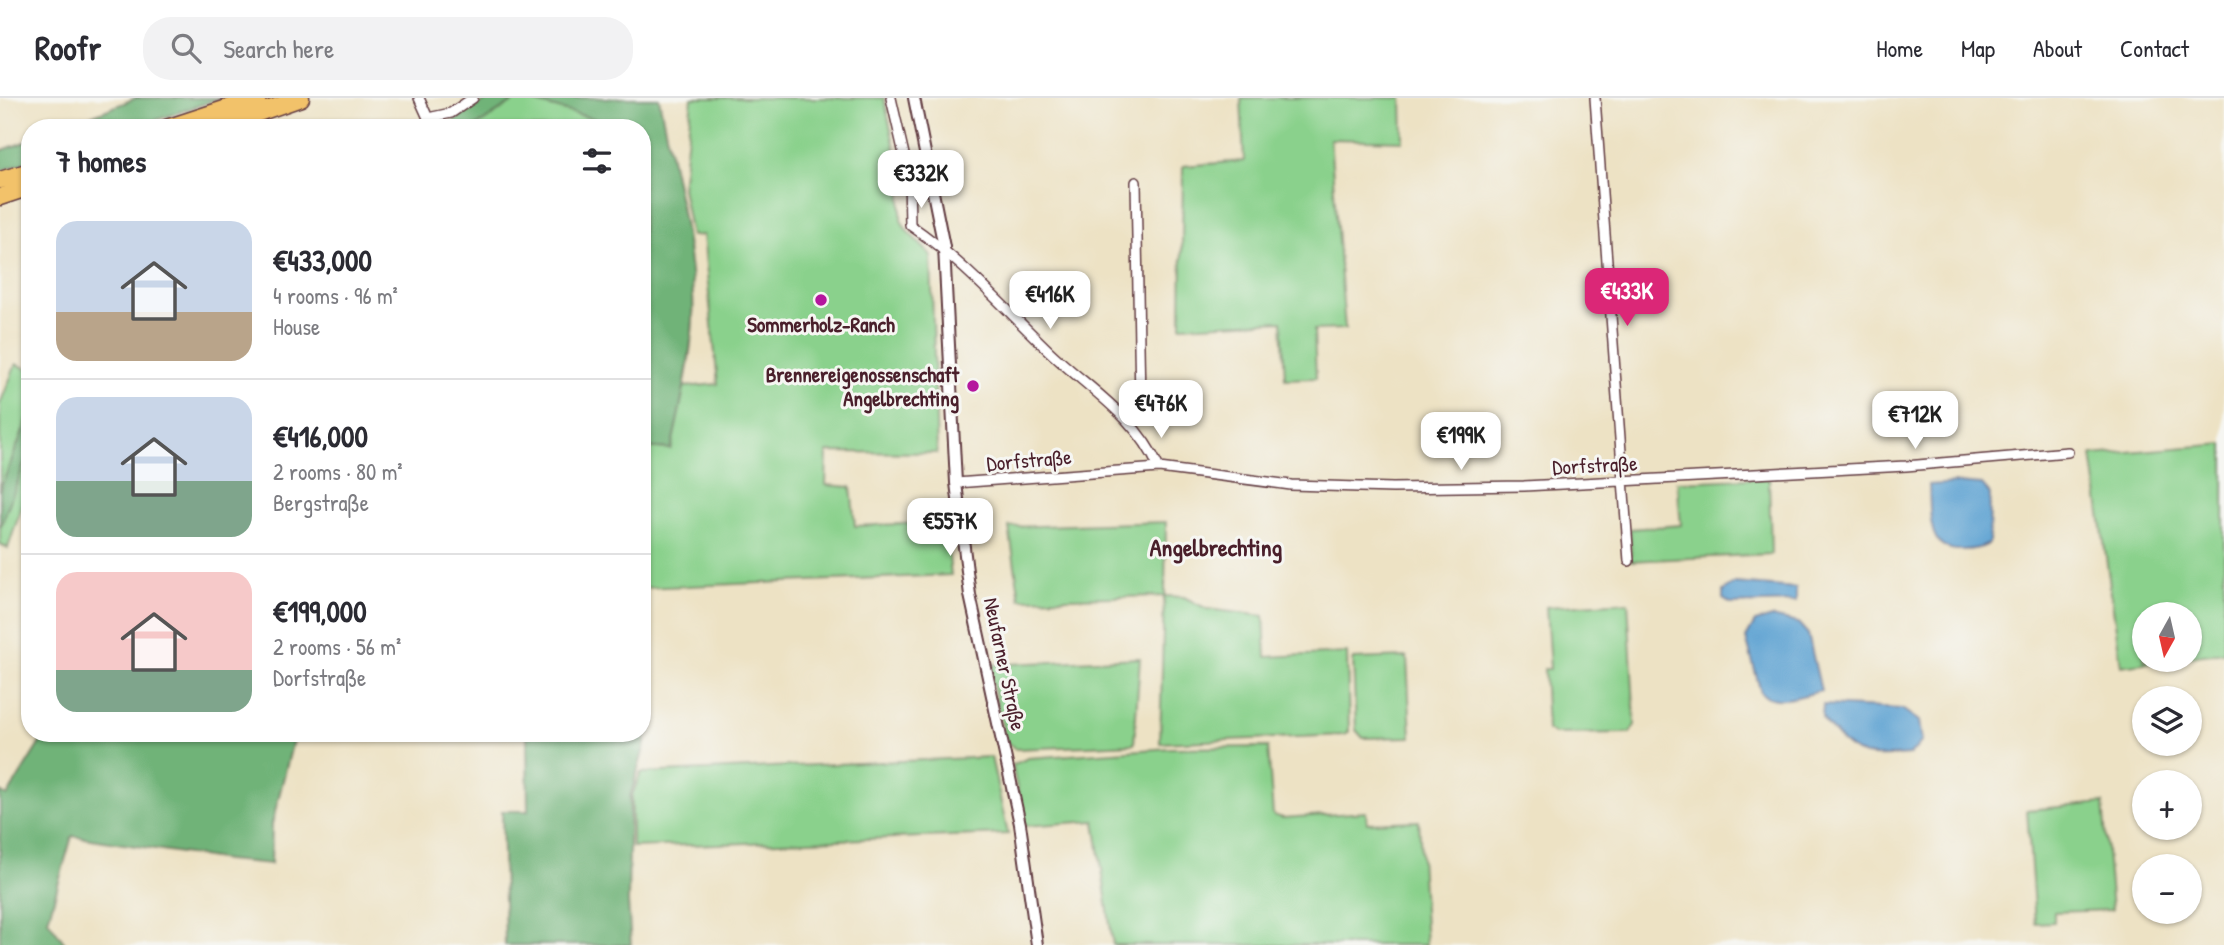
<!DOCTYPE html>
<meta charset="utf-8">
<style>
:root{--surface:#fff;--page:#f2f2f3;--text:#2b2b33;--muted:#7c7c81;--line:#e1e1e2;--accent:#db2777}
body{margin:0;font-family:"Patrick Hand",sans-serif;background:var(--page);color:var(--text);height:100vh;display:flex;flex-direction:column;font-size:26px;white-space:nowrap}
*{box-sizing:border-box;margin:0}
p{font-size:23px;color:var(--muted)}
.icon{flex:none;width:38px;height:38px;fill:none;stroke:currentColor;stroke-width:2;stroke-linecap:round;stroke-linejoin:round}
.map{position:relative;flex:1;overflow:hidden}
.sheet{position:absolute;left:21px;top:21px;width:630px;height:623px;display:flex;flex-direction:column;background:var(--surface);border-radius:28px;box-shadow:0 2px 5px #0004}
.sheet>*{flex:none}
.needle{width:46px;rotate:188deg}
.buttons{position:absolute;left:2132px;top:504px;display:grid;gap:14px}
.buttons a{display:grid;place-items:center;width:70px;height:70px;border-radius:50%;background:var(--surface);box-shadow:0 2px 5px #0004;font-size:35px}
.price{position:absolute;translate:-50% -60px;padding:0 16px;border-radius:14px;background:#fff;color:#222;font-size:23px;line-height:46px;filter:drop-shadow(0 2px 4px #0008)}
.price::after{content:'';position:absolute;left:50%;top:42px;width:21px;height:16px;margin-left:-10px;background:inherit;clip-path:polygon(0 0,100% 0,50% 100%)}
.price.active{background:var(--accent);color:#fff}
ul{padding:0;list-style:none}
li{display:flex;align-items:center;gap:21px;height:175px;padding:0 35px}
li+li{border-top:2px solid var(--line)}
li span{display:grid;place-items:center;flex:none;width:196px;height:140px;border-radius:21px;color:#555}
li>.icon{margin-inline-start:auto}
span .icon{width:84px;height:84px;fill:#fffc;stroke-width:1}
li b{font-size:30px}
h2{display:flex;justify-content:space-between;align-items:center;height:84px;padding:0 35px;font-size:30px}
header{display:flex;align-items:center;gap:42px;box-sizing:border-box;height:98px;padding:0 35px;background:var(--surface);border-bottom:2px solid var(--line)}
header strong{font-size:33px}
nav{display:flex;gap:38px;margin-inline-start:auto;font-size:24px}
.search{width:490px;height:63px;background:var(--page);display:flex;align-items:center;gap:18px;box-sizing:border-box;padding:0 24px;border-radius:28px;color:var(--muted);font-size:26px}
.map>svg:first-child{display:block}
.green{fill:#8ad18c;stroke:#6a785c;stroke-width:2}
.forest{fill:#6fb378;stroke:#5c6952;stroke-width:2}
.water{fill:#5da2d2;stroke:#54607e;stroke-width:2}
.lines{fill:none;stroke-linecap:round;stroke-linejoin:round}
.minor-casing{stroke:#623c42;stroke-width:12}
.tertiary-casing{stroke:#623c42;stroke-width:14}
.motorway-casing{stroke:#623c42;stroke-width:19}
.minor{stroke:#fff;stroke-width:9}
.tertiary{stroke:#fff;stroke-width:10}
.motorway{stroke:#f2c26a;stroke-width:16}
.poi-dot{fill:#b5179e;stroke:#f6f6f2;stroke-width:2.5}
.labels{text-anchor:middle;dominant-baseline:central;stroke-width:6;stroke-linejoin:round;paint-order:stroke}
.poi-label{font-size:21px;font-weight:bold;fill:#4a1f2b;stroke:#f6f6f2}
.street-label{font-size:21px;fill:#4a1f2b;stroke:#f6f6f2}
.quarter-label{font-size:24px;font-weight:bold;fill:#4a1f2b;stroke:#f6f6f2}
</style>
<header>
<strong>Roofr</strong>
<div class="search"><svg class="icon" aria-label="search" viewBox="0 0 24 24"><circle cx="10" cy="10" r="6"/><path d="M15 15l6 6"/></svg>Search here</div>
<nav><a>Home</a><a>Map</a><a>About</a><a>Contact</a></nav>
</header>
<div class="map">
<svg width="2224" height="847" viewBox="0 0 2224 847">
<rect width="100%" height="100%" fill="#f6f6f2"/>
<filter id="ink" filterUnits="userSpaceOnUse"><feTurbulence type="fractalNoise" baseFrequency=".0143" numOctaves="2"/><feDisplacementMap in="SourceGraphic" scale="14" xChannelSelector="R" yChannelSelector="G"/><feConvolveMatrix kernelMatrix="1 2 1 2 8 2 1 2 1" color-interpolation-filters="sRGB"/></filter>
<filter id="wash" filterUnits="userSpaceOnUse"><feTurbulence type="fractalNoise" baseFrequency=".00686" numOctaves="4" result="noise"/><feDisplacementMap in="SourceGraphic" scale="28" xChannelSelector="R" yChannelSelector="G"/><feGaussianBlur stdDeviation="1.57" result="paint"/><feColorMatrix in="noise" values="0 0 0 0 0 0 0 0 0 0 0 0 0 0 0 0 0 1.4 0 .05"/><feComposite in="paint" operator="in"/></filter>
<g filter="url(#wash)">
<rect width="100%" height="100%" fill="#ede2c4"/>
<path class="green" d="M519,0L606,24V30H473Z
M692,0H884L901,78V122L907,133L931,157L937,355L827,354L826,387L851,389L855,428L945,424L951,477L642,490V349L671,351L684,289L718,286L703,137L691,138L682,90Z
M1241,0H1402L1403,43L1330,41L1345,231L1314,232L1316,280L1285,281L1282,223L1181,228L1183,68L1244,63Z
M16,266L30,272V383L8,450L0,446V306Z
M2224,346V554L2189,559V516H2144V562H2168L2121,568L2092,357Z
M1769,380L1771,456L1631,463L1630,431L1681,427L1677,384Z
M1166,424L1165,498L1184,499L1207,511L1264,518L1266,559L1347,555L1349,634L1345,637L1160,645L1164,498L1020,501L1009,429Z
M1628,504L1635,627L1630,635L1554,636L1547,632L1544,571H1550L1546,509Z
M1407,559L1411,639L1363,640L1356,632L1353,561Z
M1140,560L1134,646L1016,651L1006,644L988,567Z
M1268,649L1273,717L1283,720L1366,714L1367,725L1419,723L1426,847H1113L1095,723L1025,728L1012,667L1028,660L1170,650Z
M991,659L1008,736L632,749V697L641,675Z
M2103,705L2112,812L2054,814V824L2035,825L2027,712Z"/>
<path class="forest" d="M136,0H221L133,30H61Z
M490,0H659C671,65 689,131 693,197C696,240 681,308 671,351L642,349V30H606V24L519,0L473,30H442Z
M30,42V63L0,73V53Z
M30,315V351L0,430V392Z
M642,593L647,618L645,647L630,699L628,804L631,847H505L502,713H528L527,635H642Z
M46,635H295L272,726L271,766L226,762L72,738L48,822L66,847H0V694L7,698Z"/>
<path class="water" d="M1958,385L1982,387L1990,396L1989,446C1979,451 1972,452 1962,452C1925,454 1931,414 1929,387Z
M1735,485L1796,490V504L1731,506L1723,501V493Z
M1772,519L1798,525L1808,536L1821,593C1803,597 1777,608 1761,595L1746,540L1755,524Z
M1823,607L1902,611L1919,623L1922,643L1910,657C1858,660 1855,661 1822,620Z"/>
</g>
<g filter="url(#ink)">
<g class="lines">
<defs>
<path id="minor" d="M419,0L428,20L451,15L473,0
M891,0L909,78L910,127C962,162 1004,210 1049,253C1090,292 1135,317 1159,370
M1595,0L1629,463
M1127,319L1140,302L1136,84
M956,385L1159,370L1291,387L1393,390L1524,388L1906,368L2068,354"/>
<path id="tertiary" d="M914,0L944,149L956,385L970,497L1020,726L1037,847"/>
<path id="motorway" d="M166,30L258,0
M215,30L301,0
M0,82L30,73
M0,99L30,89"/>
</defs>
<use href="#minor" class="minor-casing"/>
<use href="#tertiary" class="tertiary-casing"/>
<use href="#motorway" class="motorway-casing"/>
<use href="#minor" class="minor"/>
<use href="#tertiary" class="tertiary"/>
<use href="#motorway" class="motorway"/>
</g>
</g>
<g class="poi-dot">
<circle cx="821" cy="202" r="7"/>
<circle cx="973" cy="288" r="7"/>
</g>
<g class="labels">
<g class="poi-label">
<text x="821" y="226">Sommerholz-Ranch</text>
<text x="959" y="276" text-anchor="end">Brennereigenossenschaft<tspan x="959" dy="24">Angelbrechting</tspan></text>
</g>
<g class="street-label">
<text transform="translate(1029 362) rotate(-5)">Dorfstraße</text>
<text transform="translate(1595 367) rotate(-3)">Dorfstraße</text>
<text transform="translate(1005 566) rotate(78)">Neufarner Straße</text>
</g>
<g class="quarter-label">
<text x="1216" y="449">Angelbrechting</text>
</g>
</g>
</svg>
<div class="buttons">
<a><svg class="needle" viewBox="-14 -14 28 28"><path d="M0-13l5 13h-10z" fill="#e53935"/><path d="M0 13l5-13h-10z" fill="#7c7c81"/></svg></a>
<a><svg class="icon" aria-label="layers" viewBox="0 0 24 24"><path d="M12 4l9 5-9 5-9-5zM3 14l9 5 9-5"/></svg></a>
<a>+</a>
<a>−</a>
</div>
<b class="price" style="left:921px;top:112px">€332K</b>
<b class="price active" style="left:1627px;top:230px">€433K</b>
<b class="price" style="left:1050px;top:233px">€416K</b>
<b class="price" style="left:1161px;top:342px">€476K</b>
<b class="price" style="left:1915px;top:353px">€712K</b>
<b class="price" style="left:1461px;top:374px">€199K</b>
<b class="price" style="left:950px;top:460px">€557K</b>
<section class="sheet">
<h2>7 homes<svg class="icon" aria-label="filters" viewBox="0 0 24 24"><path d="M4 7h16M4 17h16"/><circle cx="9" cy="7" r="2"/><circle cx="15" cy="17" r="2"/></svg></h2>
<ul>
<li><span style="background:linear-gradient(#c9d6e8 65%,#b9a48a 0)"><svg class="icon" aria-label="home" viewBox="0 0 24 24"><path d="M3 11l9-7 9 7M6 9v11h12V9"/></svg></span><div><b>€433,000</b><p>4 rooms · 96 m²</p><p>House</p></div></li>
<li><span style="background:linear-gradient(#c9d6e8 60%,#7fa58c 0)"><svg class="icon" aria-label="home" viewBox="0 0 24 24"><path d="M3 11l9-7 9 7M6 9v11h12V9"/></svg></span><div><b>€416,000</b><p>2 rooms · 80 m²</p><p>Bergstraße</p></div></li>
<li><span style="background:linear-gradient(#f6c9c9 70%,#7fa58c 0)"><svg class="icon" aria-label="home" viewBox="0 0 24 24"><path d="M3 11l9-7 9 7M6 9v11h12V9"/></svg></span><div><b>€199,000</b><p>2 rooms · 56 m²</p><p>Dorfstraße</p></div></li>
</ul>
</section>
</div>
